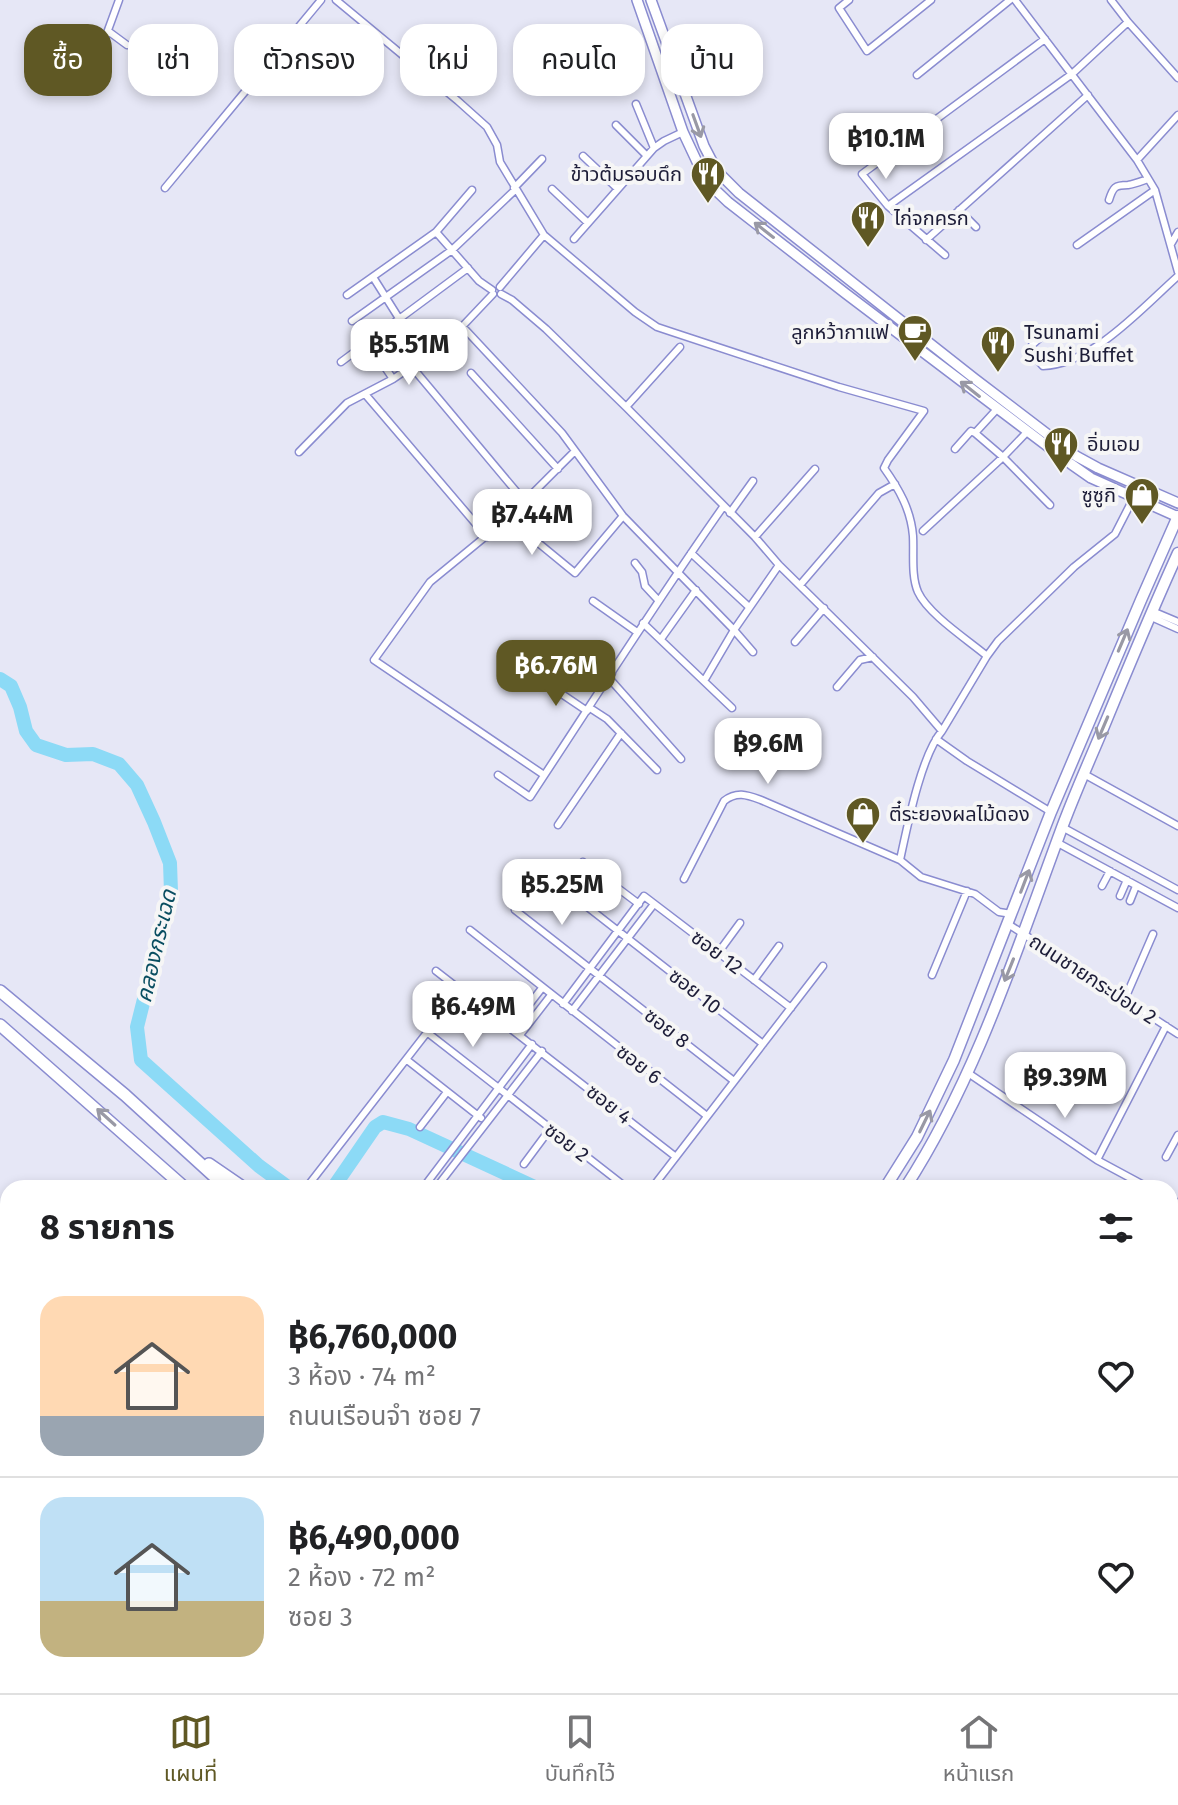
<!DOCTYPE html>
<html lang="th">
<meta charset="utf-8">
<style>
:root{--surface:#fff;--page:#f6f6f6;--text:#202124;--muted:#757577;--line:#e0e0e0;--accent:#5f5824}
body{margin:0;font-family:"Fira Sans","Noto Sans Thai",sans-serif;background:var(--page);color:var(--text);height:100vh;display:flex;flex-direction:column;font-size:30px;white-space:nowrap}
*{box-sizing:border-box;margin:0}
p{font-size:26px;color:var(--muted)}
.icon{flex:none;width:44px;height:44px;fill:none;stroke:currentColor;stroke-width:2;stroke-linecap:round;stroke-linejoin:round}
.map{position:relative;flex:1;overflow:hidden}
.side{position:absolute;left:0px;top:1180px;width:1178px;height:514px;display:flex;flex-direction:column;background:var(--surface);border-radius:24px 24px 0 0;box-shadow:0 4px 12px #0003}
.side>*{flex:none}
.hud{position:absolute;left:24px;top:24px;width:1130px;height:72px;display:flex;gap:16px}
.price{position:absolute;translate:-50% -68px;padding:0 18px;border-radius:16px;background:#fff;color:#222;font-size:26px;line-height:52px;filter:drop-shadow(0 2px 4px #0008)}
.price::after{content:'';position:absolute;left:50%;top:48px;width:24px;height:18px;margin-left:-12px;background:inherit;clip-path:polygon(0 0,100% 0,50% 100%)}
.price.on{background:var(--accent);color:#fff}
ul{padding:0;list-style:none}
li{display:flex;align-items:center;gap:24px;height:200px;padding:0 40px}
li+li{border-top:2px solid var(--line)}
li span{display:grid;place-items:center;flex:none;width:224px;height:160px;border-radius:24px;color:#555}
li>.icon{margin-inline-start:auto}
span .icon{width:96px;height:96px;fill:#fffc;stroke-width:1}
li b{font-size:34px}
h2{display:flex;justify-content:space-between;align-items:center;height:96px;padding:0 40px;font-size:34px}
.tag{padding:0 28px;border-radius:24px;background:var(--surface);box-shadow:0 4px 12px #0003;font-size:28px;line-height:72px}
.tag.on{background:var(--accent);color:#fff}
.dock{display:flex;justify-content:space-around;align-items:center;height:112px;border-top:2px solid var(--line);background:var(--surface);font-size:22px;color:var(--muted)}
.dock a{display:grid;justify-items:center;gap:4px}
.dock .on{color:var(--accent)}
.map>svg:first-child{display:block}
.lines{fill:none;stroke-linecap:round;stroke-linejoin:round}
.river{stroke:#8cdaf6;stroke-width:14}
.street-casing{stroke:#8a8cd0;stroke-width:9}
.secondary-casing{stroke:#8a8cd0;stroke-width:12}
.primary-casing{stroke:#8a8cd0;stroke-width:13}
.highway-casing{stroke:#8a8cd0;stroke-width:14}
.street{stroke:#fff;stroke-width:6}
.secondary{stroke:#fff;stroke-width:9}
.primary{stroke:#fff;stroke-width:10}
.highway{stroke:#fff;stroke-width:11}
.oneway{stroke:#9999a5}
.labels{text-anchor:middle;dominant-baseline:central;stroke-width:8;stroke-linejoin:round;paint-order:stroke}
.poi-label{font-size:20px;fill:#1d1d38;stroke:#f6f6f6;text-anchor:start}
.street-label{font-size:20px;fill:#1d1d38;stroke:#f6f6f6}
.water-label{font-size:22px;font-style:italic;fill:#094e61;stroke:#f6f6f6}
</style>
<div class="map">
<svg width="1178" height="1693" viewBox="0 0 1178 1693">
<rect width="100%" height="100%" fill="#e6e7f6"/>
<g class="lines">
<path class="river" d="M0,679L11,686L20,707L26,731L36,745L66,755L93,754L119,764L137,785L154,822L170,863L171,892L137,1027L141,1060L259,1166L289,1188
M333,1188L375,1127L383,1122L409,1129L537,1188
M1170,1547L1178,1549"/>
<defs>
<path id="street" d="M336,0L458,101L487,127L497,145L500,162L544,235L635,312L657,327L672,332L839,387L924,411L888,460L884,468C899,489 911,510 913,536C914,554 911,576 918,592C928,614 968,640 987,656
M849,0L839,8L867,51L931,0
M1015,0L1137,160L1155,190L1178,272
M1111,0L1128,22L1178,78
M108,31L127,45
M100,52L119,0
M917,75L1010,0
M636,104L654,148
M616,125L647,156
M583,156L618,189
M1137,160L1178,115
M165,188L321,0
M514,188L542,159
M552,189L588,223
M1109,200C1113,187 1115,185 1128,185C1135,184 1142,181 1148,179
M888,206L1072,74L1128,22
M959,210L976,227
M436,232L479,281L492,290
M574,239L654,148L664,141L683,132
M926,240L1088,95
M1171,244L1178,232
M1077,245L1155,190
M945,255L888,206L862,174L1045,39
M373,277L400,320L428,355
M500,287L544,235
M501,294L512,300L546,329L626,407L755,537L779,565L913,697L942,731
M347,295L436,232L472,190
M352,321L452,250L515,190
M462,326L562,433L623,516L734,630L753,652
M1050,329L1032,345L1035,357L1043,366C1092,365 1143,307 1178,276
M378,357L393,379
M341,362L468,268
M412,367L525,502
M471,373L558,469
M365,394L487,537
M626,407L680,347
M997,409L975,433L1003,457L1050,505
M955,449L971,431L975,433
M299,452L347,403L393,379L428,355L456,333L493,294
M730,513L753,481
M508,518L575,573L623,516
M923,531L1003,457L1027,432
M755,537L815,469
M691,553L749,607
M635,563L642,572L645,586L658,600
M800,585L879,493L895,484
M593,601L637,632
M1152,611L1178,622
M1149,616L1178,629
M643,623L732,708
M661,639L696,590
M795,642L824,608
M572,646L612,673
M609,678L681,759
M541,680L587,711
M704,681L734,630L779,565
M837,687L860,660L873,657
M590,708L607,719L657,770
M936,739L967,761L1051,812
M1084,774L1178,826
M498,775L530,797C594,700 656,602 723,507
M544,775L374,660L430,582L508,518L575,451
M558,825L621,733
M1062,827L1178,890
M1056,842L1178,908
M583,862L639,904
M684,879L724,801C737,791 747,795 761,800L900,860
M558,884L763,1044
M1102,886L1110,871
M1120,896L1127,880
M1130,901L1136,886
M515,910L734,1081
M1012,914L999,912L975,894L921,877L900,860C907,828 921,755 942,731L987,656L998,641L1074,567L1115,534L1134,497
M1008,924L1178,1034
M470,930L707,1116
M718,953L740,923
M436,971L676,1157
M932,975L967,891
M754,980L779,946
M1124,1001L1153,934
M563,1004L644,896L791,1008
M572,1011L654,904
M511,1028L542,988
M428,1033L627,1188
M520,1035L551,995
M407,1060L481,1118
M968,1073L1097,1160L1149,1188
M420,1127L447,1092
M1166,1157L1178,1135
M1097,1160L1166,1026
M524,1164L550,1129
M310,1183L460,990
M423,1188L532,1044
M436,1188L542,1051
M652,1188L823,966
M1170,1199L1178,1203
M0,1619L8,1626
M2,1693L8,1685
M316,1693L318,1686
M910,1693L915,1686"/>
<path id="secondary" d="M637,0L683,132L706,181L728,202L845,293L1071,464L1091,478L1178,517
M651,0L704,146L717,171L739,193L975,379L1076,456L1098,468L1178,503"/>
<path id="primary" d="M885,1188L917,1137L954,1060L1051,812L1141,600L1178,516
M905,1188C975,1080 1016,952 1060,833C1073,797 1089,762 1104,726C1128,668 1152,610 1178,553
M560,1693L565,1686
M577,1693L582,1686"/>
<path id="highway" d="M0,991L125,1095L227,1188
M0,1025L185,1188
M209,1164L244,1188
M718,1686L726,1693
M748,1686L756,1693
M788,1686L796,1693
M821,1686L829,1693"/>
</defs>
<use href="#street" class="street-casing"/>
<use href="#secondary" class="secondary-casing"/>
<use href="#primary" class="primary-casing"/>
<use href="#highway" class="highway-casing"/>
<use href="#street" class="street"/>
<use href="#secondary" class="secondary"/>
<use href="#primary" class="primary"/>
<use href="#highway" class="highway"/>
</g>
<defs><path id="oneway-shaft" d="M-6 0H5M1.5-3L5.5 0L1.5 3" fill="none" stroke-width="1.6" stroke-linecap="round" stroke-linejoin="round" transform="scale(2)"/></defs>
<g class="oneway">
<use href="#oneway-shaft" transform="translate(697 126) rotate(70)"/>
<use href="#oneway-shaft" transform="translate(764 230) rotate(-142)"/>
<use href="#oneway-shaft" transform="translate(970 389) rotate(-142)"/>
<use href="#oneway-shaft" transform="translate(1123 640) rotate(-67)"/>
<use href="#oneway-shaft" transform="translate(1103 728) rotate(113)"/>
<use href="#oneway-shaft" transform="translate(1025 881) rotate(-69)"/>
<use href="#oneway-shaft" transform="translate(1009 970) rotate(112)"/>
<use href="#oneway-shaft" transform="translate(106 1117) rotate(-138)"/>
<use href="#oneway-shaft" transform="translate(925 1121) rotate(-64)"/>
</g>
<defs>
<symbol id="restaurant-pin" viewBox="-11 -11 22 30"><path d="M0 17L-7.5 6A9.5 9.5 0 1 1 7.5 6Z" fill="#5f5824" stroke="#f6f6f6"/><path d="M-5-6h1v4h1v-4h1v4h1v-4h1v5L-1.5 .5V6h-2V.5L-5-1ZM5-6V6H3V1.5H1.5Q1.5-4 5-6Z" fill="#fff"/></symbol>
<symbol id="cafe-pin" viewBox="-11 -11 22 30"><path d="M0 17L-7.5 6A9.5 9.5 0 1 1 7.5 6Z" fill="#5f5824" stroke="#f6f6f6"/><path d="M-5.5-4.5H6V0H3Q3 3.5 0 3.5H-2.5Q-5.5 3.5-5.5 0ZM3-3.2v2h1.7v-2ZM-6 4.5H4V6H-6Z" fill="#fff"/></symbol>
<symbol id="shop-pin" viewBox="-11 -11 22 30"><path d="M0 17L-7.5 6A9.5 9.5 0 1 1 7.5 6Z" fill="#5f5824" stroke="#f6f6f6"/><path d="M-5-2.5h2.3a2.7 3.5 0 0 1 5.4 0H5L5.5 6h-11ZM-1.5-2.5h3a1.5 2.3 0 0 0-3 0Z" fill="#fff"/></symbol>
</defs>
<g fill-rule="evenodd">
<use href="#restaurant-pin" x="688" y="154" width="40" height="54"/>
<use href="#restaurant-pin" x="848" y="198" width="40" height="54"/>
<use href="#cafe-pin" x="895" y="312" width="40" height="54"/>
<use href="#restaurant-pin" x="978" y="323" width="40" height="54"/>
<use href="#restaurant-pin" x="1041" y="424" width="40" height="54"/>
<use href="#shop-pin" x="1122" y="475" width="40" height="54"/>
<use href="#shop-pin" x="843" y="794" width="40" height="54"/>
</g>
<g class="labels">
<g class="poi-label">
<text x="682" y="174" text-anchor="end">ข้าวต้มรอบดึก</text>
<text x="894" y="218">ไก่จกครก</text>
<text x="889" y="332" text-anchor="end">ลูกหว้ากาแฟ</text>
<text x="1024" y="332">Tsunami<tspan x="1024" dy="23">Sushi Buffet</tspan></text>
<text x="1087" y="444">อิ่มเอม</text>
<text x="1116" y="495" text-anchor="end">ซูซูกิ</text>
<text x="889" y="814">ตี๋ระยองผลไม้ดอง</text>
</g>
<g class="street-label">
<text transform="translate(717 952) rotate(37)">ซอย 12</text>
<text transform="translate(1093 979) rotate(33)">ถนนชายกระป่อม 2</text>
<text transform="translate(695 991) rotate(38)">ซอย 10</text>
<text transform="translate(667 1028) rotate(38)">ซอย 8</text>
<text transform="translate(639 1064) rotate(38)">ซอย 6</text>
<text transform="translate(609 1104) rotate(38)">ซอย 4</text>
<text transform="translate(567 1142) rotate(38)">ซอย 2</text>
</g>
<g class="water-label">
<text transform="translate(156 946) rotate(-77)">คลองกระเฉด</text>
</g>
</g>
</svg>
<b class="price" style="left:886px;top:181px">฿10.1M</b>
<b class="price" style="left:409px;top:387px">฿5.51M</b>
<b class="price" style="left:532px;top:557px">฿7.44M</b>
<b class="price on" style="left:556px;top:708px">฿6.76M</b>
<b class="price" style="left:768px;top:786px">฿9.6M</b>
<b class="price" style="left:562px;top:927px">฿5.25M</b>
<b class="price" style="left:473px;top:1049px">฿6.49M</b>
<b class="price" style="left:1065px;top:1120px">฿9.39M</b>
<div class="hud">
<a class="tag on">ซื้อ</a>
<a class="tag">เช่า</a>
<a class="tag">ตัวกรอง</a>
<a class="tag">ใหม่</a>
<a class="tag">คอนโด</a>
<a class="tag">บ้าน</a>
</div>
<section class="side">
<h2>8 รายการ<svg class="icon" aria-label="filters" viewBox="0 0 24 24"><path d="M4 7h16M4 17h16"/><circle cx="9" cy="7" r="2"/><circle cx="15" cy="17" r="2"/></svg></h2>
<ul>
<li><span style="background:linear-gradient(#ffd9b3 75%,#9aa5b1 0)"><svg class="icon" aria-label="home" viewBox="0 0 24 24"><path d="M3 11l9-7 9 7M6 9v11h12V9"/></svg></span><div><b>฿6,760,000</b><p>3 ห้อง · 74 m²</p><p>ถนนเรือนจำ ซอย 7</p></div><svg class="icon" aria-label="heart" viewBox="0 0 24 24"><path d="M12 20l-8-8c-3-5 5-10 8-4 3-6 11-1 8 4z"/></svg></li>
<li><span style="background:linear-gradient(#bfe0f5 65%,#c2b280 0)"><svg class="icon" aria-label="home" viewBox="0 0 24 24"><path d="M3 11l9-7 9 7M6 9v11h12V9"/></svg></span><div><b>฿6,490,000</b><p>2 ห้อง · 72 m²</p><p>ซอย 3</p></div><svg class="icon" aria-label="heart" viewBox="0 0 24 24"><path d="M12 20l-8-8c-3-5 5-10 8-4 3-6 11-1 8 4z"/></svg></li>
</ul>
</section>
</div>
<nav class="dock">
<a class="on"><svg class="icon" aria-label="map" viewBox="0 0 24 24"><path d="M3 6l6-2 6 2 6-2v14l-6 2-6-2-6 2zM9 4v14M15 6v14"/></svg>แผนที่</a>
<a><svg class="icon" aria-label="saved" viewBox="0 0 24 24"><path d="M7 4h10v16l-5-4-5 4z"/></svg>บันทึกไว้</a>
<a><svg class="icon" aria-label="home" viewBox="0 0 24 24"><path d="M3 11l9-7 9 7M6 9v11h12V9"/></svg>หน้าแรก</a>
</nav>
